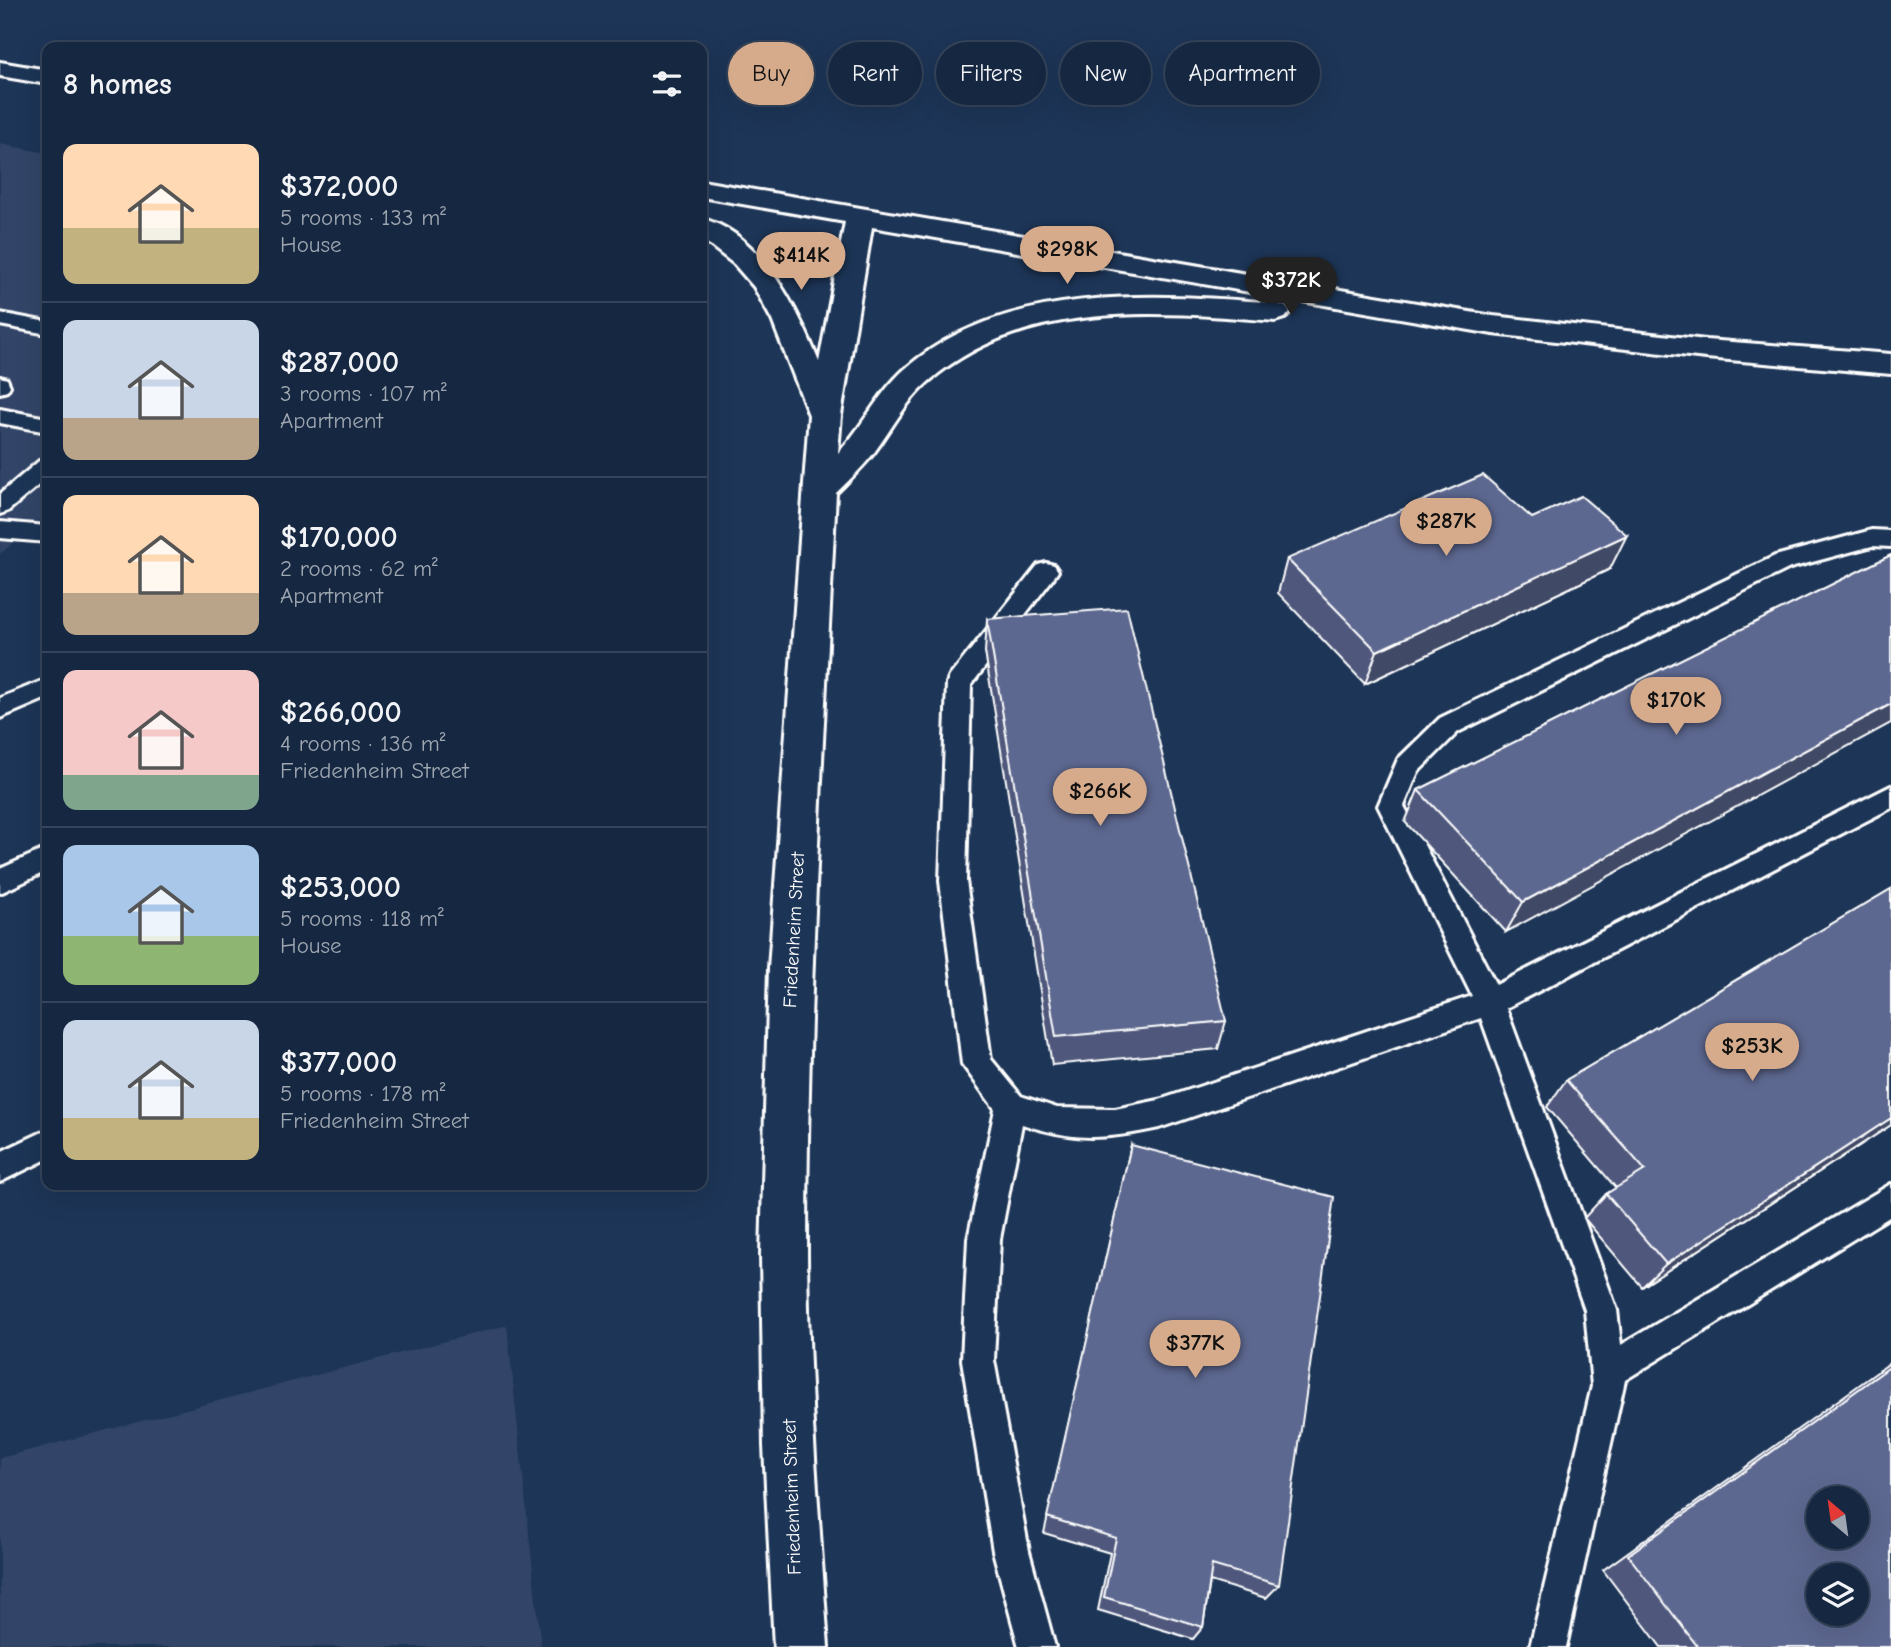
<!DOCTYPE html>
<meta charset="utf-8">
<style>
:root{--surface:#162841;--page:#23344c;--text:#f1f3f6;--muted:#9ea6b1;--line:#35445a;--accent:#d6ab8b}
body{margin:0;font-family:"Comic Neue",sans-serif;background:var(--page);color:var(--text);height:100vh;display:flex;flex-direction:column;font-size:26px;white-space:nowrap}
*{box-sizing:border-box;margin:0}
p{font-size:23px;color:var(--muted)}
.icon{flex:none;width:38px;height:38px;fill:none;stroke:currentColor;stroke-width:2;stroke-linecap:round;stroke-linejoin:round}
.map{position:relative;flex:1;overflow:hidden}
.drawer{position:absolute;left:42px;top:42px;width:665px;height:1148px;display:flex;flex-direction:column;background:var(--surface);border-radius:14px;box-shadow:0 7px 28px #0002,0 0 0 2px var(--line)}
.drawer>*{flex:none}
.hud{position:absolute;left:728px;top:42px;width:665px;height:63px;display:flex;gap:14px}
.needle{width:46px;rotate:331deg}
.fabs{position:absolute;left:1806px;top:1486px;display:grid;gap:14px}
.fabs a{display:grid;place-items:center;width:63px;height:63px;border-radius:50%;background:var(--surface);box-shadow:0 7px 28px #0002,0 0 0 2px var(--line);font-size:35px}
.price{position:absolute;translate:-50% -60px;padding:0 16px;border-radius:24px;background:var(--accent);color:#111;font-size:23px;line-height:46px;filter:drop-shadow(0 2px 4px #0008)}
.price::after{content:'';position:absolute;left:50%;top:42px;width:21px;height:16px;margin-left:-10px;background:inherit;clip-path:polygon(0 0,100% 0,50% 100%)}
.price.on{background:#222;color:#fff}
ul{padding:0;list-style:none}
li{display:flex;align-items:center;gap:21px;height:175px;padding:0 21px}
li+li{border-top:2px solid var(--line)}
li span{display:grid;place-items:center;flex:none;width:196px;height:140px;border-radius:14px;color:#555}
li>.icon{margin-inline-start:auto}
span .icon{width:84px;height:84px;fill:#fffc;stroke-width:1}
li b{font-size:30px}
h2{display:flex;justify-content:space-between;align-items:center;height:84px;padding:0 21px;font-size:30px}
.chip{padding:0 24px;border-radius:32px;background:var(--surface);box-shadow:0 7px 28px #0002,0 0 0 2px var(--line);font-size:24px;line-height:63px}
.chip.on{background:var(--accent);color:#111}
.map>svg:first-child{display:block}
.built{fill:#304468}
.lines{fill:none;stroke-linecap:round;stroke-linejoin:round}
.service-casing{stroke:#fff;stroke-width:6}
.tertiary-casing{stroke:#fff;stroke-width:6}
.service{fill:#1d3557;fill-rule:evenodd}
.tertiary{fill:#1d3557;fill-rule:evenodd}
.wall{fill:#50597c;stroke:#fff;stroke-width:2}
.shaded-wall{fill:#414965;stroke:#fff;stroke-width:2}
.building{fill:#5d6890;stroke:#fff;stroke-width:2;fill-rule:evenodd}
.labels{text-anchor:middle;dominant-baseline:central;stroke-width:5;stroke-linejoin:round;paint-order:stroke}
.street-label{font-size:19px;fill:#fff;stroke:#1d3557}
</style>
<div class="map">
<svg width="1891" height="1647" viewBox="0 0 1891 1647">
<rect width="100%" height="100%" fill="#1d3557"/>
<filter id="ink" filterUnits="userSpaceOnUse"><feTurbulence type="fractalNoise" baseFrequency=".0143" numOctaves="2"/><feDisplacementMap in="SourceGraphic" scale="14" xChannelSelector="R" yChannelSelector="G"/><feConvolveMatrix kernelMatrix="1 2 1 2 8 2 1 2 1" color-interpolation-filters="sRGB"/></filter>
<g filter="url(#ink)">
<path class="built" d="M0,144L47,153V514L0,554Z
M507,1325L541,1647H0V1458Z"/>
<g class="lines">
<defs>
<path id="service" d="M0,313L47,322V334L0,325Z
M0,377L7,379L10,386L7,391L0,393Z
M0,409L47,418V432L0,423Z
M47,459V478L8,511L0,514V494L39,461Z
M0,522L47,526V542L0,538Z
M1872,530L1891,531V547L1872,546L1790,568L1458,732L1418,772L1404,806L1496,985L1891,786V808L1506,1008L1617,1310L1621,1345L1891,1184V1216L1625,1380L1566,1647H1530L1592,1386L1585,1310L1481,1018L1159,1128C1106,1139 1075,1142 1022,1124L1000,1239L994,1360L1029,1551L1055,1647H1019L993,1551L962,1360L968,1239L995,1109L962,1064L940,881L947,683L950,676L1038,565L1046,563L1054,565L1058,571L1054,577L971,685L966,881L991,1059L1021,1096L1057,1108L1115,1109L1159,1100L1472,996L1378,806L1398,759L1440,718L1775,556Z
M47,679V698L0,718V698Z
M47,848V871L0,893V869Z
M47,1130V1159L0,1182V1152Z"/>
<path id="tertiary" d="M0,62L47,70V84L0,76Z
M702,181L1493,316L1706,340L1891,354V374L1706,358L1493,334L872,227L841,415L838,453C863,427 878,393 905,369C1002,284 1155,293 1275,303L1285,306L1290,312L1285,318L1275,321C1158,311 1023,299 928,382C905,402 891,430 873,454C862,468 849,480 836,493C823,746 807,999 807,1253C808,1384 819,1516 828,1647H774L764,1446L761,1255L769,968L809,415L772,320L754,287L734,264L702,239V219C761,232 799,312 819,362L845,222L702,197Z"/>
</defs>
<use href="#service" class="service-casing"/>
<use href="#tertiary" class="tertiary-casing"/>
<use href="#service" class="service"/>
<use href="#tertiary" class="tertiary"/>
</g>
<path class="wall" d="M1532,518L1610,569L1365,684L1278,593L1287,559Z
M1891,555L1506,932L1405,822L1418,790Z
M987,619L1226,1021L1218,1049L1052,1065L985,652Z
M1891,889V1125L1642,1287L1584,1218L1606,1194L1616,1188L1547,1107L1566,1080Z
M1131,1145L1279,1585L1266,1598L1210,1581L1203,1627L1193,1639L1098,1610L1110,1553L1044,1533Z
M1891,1362V1647H1661L1603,1570Z"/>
<path class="shaded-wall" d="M1627,535L1610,569L1365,684L1377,651Z
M1891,704V723L1506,932L1523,902Z
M1891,1118V1125L1642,1287L1666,1264Z"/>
<path class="building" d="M1483,475L1532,518L1581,496L1627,535L1377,651L1287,559Z
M1891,555V704L1523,902L1418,790Z
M1127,608L1226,1021L1056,1037L987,619Z
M1891,889V1118L1666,1264L1606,1194L1645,1170L1566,1080Z
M1131,1145L1334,1197L1279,1585L1212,1565L1203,1627L1104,1597L1116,1538L1047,1517Z
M1891,1366V1647H1698L1628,1555ZM1818,1498H1857V1536H1818ZM1818,1575H1857V1614H1818Z"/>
</g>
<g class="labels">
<g class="street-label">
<text transform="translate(794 930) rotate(-87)">Friedenheim Street</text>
<text transform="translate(792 1497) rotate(-92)">Friedenheim Street</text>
</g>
</g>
</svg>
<div class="fabs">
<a><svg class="needle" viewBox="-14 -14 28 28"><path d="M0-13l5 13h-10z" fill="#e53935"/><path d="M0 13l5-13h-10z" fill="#9ea6b1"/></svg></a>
<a><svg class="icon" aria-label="layers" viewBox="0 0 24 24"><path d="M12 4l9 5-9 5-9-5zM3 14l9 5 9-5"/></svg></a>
</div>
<b class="price" style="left:1067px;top:286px">$298K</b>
<b class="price" style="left:801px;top:292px">$414K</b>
<b class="price on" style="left:1291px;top:317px">$372K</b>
<b class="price" style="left:1446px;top:558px">$287K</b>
<b class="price" style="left:1676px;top:737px">$170K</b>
<b class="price" style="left:1100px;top:828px">$266K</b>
<b class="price" style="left:1752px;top:1083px">$253K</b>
<b class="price" style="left:1195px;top:1380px">$377K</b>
<div class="hud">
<a class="chip on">Buy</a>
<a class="chip">Rent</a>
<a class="chip">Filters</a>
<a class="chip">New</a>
<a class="chip">Apartment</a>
</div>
<section class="drawer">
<h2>8 homes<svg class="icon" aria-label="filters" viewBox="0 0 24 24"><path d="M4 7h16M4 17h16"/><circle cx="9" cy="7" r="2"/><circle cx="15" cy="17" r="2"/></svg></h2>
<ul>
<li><span style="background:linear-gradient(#ffd9b3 60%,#c2b280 0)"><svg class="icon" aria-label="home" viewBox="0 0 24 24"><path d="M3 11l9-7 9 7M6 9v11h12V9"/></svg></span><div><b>$372,000</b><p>5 rooms · 133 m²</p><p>House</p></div></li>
<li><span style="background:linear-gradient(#c9d6e8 70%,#b9a48a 0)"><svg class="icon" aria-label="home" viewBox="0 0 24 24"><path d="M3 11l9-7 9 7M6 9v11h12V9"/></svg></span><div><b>$287,000</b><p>3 rooms · 107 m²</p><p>Apartment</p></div></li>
<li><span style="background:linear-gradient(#ffd9b3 70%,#b9a48a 0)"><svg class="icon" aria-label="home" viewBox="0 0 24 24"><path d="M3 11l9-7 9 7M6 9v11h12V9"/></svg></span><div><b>$170,000</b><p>2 rooms · 62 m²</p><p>Apartment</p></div></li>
<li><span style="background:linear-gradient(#f6c9c9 75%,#7fa58c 0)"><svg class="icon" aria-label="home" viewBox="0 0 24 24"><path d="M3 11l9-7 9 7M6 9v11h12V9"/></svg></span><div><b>$266,000</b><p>4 rooms · 136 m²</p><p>Friedenheim Street</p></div></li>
<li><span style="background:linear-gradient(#a9c7e8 65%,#8fb573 0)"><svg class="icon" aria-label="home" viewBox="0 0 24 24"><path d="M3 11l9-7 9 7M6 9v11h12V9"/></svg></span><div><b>$253,000</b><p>5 rooms · 118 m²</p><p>House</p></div></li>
<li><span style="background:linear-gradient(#c9d6e8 70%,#c2b280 0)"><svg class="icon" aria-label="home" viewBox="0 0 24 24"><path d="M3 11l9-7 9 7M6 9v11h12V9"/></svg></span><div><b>$377,000</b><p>5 rooms · 178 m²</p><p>Friedenheim Street</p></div></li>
</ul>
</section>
</div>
